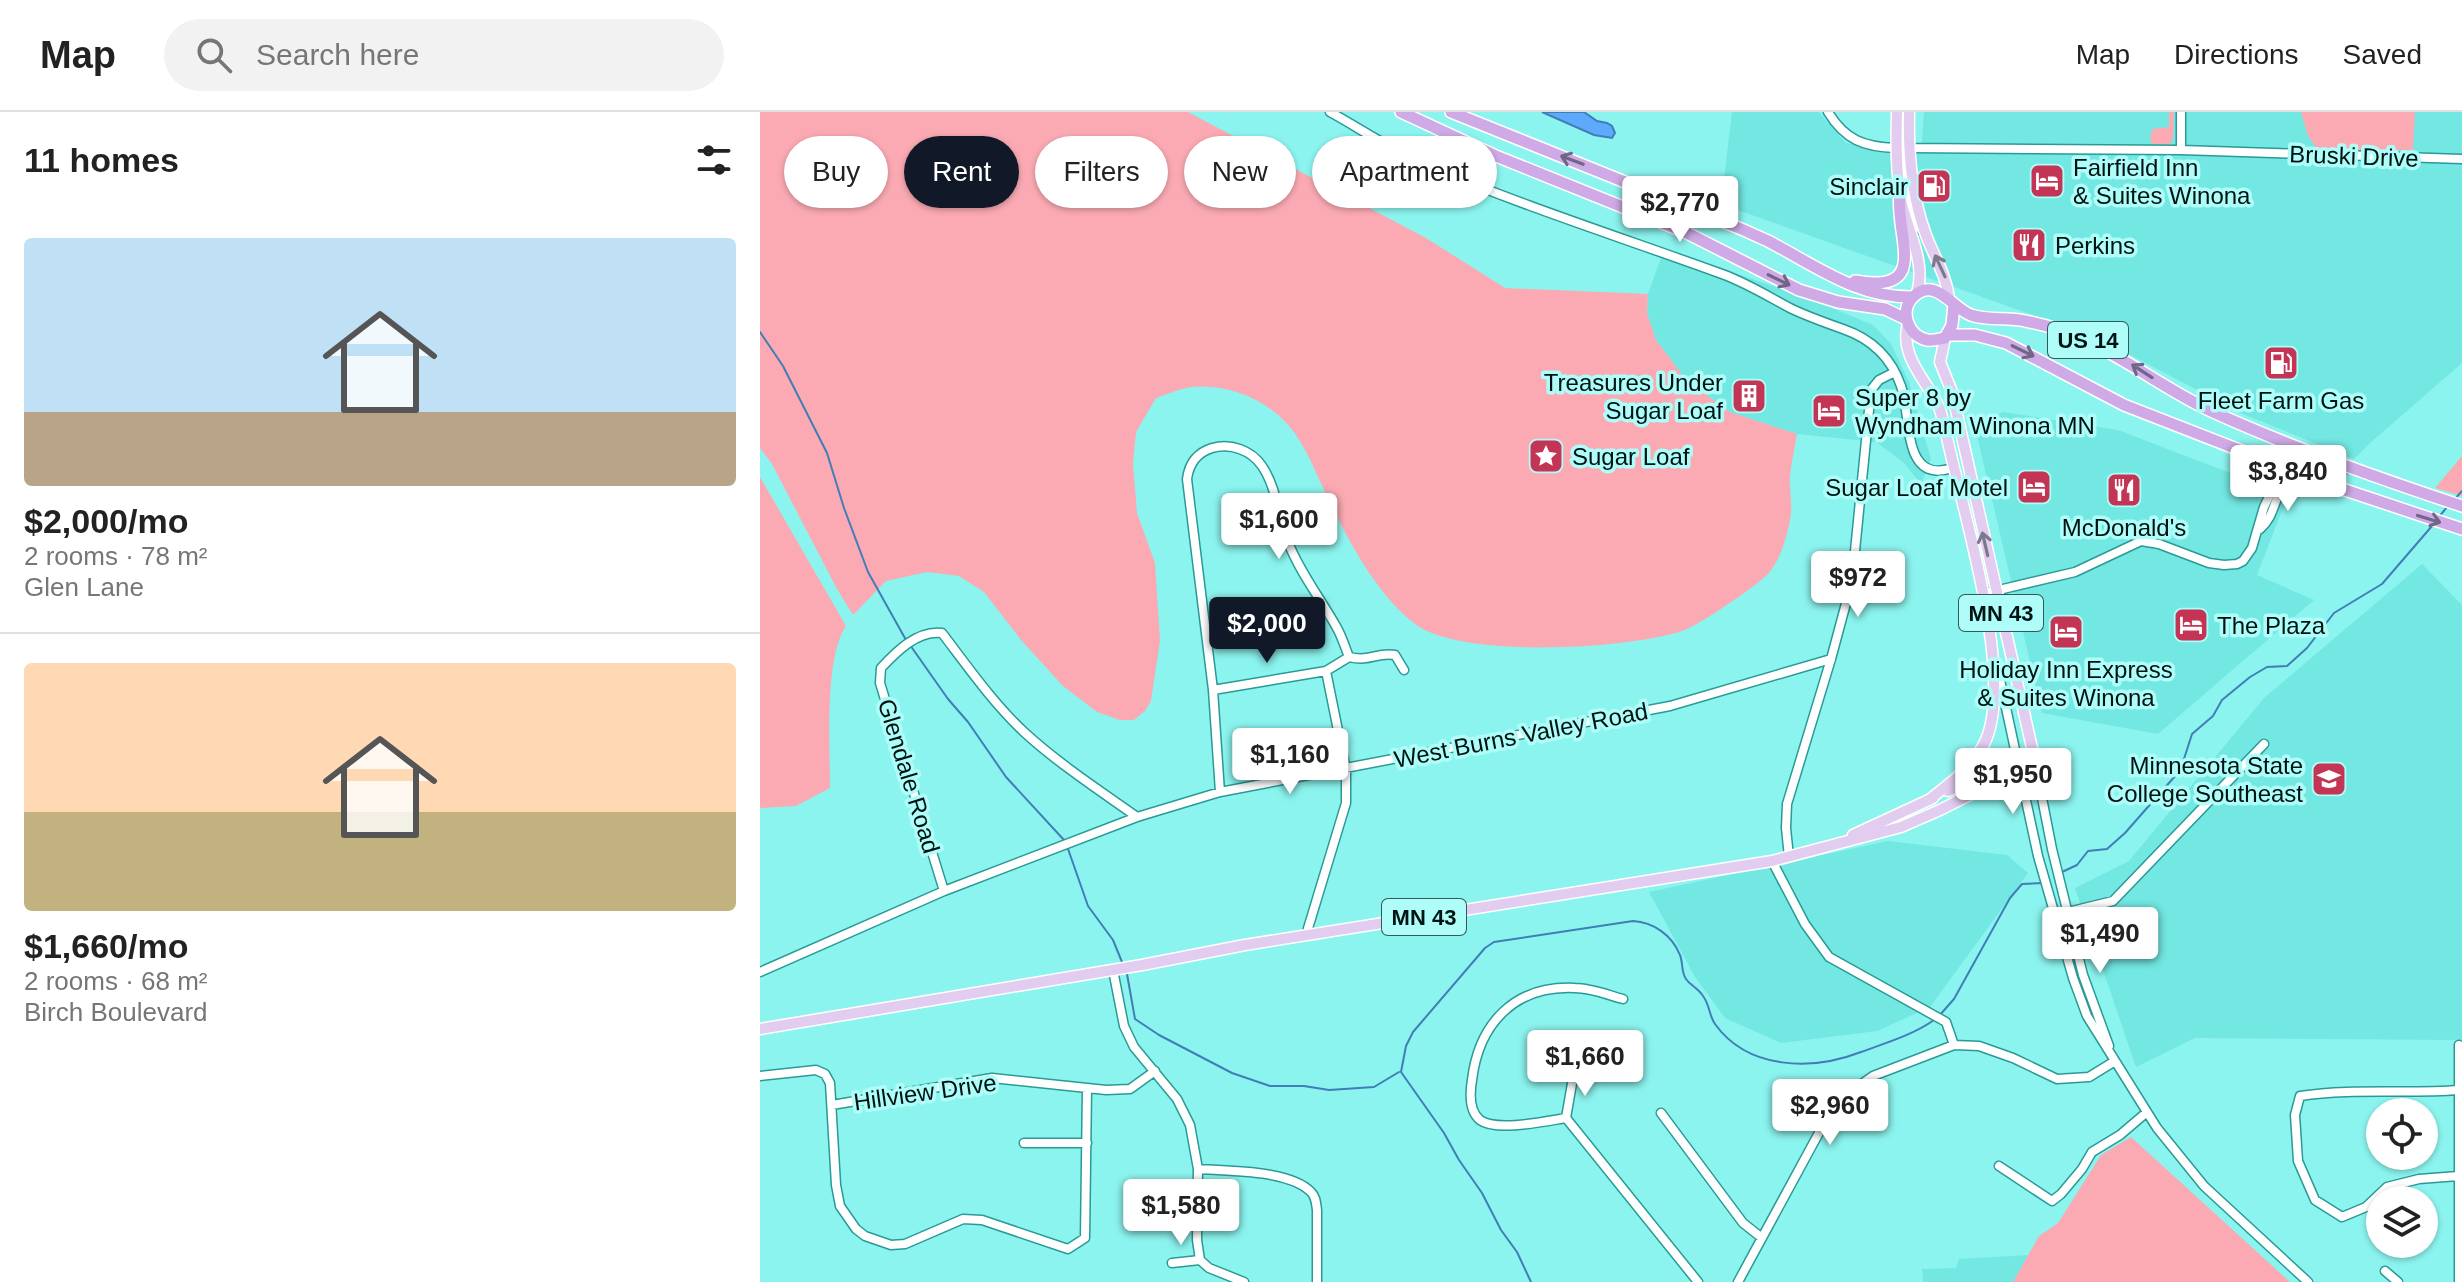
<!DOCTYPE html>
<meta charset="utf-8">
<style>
:root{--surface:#fff;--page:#f2f2f2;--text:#222;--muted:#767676;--line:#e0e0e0;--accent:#111827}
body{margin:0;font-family:Arial,sans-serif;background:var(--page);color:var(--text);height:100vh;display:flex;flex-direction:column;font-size:30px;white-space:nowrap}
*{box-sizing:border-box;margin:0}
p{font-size:26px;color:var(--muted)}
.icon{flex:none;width:44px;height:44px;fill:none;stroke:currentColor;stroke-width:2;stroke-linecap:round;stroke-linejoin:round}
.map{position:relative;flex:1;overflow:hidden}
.sheet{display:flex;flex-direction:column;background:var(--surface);width:760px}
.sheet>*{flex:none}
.guide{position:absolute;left:24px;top:24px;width:760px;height:72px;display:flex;gap:16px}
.buttons{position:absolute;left:1606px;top:986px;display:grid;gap:16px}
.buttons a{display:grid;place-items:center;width:72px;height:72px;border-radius:50%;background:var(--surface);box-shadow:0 2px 6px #0004;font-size:40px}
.price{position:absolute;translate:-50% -68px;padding:0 18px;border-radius:8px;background:#fff;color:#222;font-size:26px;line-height:52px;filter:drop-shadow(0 2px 4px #0008)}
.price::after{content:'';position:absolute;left:50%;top:48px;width:24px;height:18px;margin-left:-12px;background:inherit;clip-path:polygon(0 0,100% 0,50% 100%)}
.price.active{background:var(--accent);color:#fff}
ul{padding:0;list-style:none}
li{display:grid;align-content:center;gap:16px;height:424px;padding:0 24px}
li+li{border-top:2px solid var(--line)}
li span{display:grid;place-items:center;height:248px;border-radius:8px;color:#555}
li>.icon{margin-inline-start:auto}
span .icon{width:144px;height:144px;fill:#fffc;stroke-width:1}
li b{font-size:34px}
h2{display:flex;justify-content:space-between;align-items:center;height:96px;padding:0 24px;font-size:34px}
.chip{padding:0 28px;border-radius:36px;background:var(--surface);box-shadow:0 2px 6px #0004;font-size:28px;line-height:72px}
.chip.active{background:var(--accent);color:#fff}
header{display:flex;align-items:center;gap:48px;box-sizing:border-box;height:112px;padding:0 40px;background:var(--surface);border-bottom:2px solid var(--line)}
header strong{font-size:38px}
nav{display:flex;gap:44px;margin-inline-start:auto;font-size:28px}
.search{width:560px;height:72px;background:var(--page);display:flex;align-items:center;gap:20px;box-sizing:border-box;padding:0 28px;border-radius:44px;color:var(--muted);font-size:30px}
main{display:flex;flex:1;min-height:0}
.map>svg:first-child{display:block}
.built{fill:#73e7e2}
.green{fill:#fbaab3}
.water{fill:#5daafd;stroke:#417db7;stroke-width:2}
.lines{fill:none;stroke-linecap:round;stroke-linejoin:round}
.stream{stroke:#417db7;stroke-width:2}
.minor-casing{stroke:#299a96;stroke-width:11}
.major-casing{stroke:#fff;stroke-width:13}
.highway-casing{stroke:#fff;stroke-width:14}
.minor{stroke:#fff;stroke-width:8}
.major{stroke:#e2ccf0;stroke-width:10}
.highway{stroke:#cfaae6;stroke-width:11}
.oneway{stroke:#726687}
.oneway2{stroke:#7c798d}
.labels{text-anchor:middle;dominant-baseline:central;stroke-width:7;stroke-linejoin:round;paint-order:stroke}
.shield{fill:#aefdf9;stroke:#345958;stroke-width:2}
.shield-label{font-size:22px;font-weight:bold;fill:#001313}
.street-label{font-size:24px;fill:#001313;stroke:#aefdf9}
.poi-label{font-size:24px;fill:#001313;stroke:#aefdf9;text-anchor:start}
</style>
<header>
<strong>Map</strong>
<div class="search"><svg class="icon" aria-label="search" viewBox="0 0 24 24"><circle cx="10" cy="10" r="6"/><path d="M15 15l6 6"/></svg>Search here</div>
<nav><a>Map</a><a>Directions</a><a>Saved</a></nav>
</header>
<main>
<section class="sheet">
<h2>11 homes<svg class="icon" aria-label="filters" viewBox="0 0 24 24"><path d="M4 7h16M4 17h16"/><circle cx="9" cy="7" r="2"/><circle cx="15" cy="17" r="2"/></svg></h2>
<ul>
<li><span style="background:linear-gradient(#bfe0f5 70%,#b9a48a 0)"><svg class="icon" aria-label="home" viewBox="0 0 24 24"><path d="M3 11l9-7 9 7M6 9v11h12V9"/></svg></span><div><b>$2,000/mo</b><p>2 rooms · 78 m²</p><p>Glen Lane</p></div></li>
<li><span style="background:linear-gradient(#ffd9b3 60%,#c2b280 0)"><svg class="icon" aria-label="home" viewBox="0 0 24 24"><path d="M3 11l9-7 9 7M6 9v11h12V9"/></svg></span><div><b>$1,660/mo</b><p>2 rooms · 68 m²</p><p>Birch Boulevard</p></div></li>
</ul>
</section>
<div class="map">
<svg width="1702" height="1170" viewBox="0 0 1702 1170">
<rect width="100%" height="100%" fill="#8cf4ef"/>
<path class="built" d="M972,0H1059L1086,31L1161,40L1164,0H1702V251L1610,331L1594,347L1483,302L1357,236L1306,215L961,92Z
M903,140L951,157L952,153L1053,188L1113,213L1131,232L1149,270L1171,347L1161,372L1143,350L1116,330L1037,322L970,300L927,269L896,228L887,201L888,182Z
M1243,300L1358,318L1528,383L1497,463L1554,488L1398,622L1282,601L1215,315Z
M1662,452L1702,493V928L1435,926L1376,955L1315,776L1369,749L1504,586Z
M1128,729L1247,743L1268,761L1170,895L1117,919L1021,931L965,906L935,865L889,780Z
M1269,1143L1253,1170H1163L1162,1157L1196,1156L1199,1147Z"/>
<path class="green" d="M0,0H428L666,126L745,176L888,182L887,201L896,228L927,269L970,300L1037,322C1035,336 1031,350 1030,364C1029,376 1032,388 1031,400C1029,419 1021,448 1008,462C995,475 938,514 922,519C867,537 701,547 655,512C618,484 588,429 569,388C558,367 550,343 536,323C514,290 471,271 431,275C420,277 407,282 396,286L376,320L373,352L377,401L395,451L400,529L391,589L385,599L374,608H360L337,600L303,574L261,528L224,480L199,464L167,460L126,469L93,503L77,477L12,352L0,336Z
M1409,0H1414L1413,28L1408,33L1393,32L1390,29L1392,17L1409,15Z
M1541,0H1655L1653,38H1558L1548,24Z
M1702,344V384L1675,376Z
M0,365L86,514C64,546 70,636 70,676L36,694L0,696Z
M1371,1025L1530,1170H1253L1279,1124L1298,1111L1341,1043Z"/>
<path class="water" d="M782,0H824L837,9L847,11L852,14L855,21L852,26L834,23Z"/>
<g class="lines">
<path class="stream" d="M0,220L23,254L67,341L84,396L108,460L146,528
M1694,388L1702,379
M1678,406L1687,395
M150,533L188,587L208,610L246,665L304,728
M307,734L328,794L353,828L362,850
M1302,760L1317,753L1328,739L1347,737L1365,721L1416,663L1423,650L1432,622L1453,604L1462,588L1490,565L1507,555L1527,554L1547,536L1574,501L1622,472L1672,414
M367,862L375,907L399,923L472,961L510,974H544L569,978L614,975L639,960
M1179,904L1194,887L1250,786L1262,772L1283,771
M771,1170L757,1140L741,1118L722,1081L699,1048L684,1021L641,960L646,934L653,920L725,836L734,830L873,809C893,810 912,823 920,843C923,850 921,860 926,867C930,873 939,877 943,884C950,893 949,904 955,912C988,958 1052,959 1101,940C1125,931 1153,923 1174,908"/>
<defs>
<path id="minor" d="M570,0C601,17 633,39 666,53C763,94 863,126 962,162C987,171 1009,185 1032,197C1049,205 1066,211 1083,217C1112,227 1131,245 1141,274C1152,303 1141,373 1192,356
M1068,0C1085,28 1104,35 1136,36C1158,58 1141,95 1162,119
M1141,12L1142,25L1149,36L1421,38L1702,47
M1421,38V0
M1500,417C1522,398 1509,369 1546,365
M1222,482L1315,460L1381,429L1399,432L1449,451L1464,453L1477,452L1483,449L1492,436L1504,395L1523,355L1533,349H1543L1584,358
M589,545C611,550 616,540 635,543L644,558
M1237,554L1278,744L1313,866L1327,904L1397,1016L1444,1074L1548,1170
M453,578L566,559L589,545C585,535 582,525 577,516C561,487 540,461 528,430C518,405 517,376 502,354C491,338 471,331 452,336C436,341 429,352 427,367L453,578L460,680
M1274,645L1292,737L1323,863L1349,934
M1029,745L1026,716L1027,692L1071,547L1092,469L1111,278L1119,268L1135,260
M1012,749L1045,812L1069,845L1186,910L1194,933L1219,934L1253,946L1297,967L1329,965L1355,949
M184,779L120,571L121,556C136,540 157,518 182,521C208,555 233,591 264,620C299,652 339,678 377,705
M1308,800L1353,789L1504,632
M546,823L586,691V658L566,559
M353,858L364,914L374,935L417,987L430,1013L438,1057L437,1128L440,1148L449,1156L484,1170
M0,860L184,779L377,705L460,680L910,594L1071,547
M814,960L806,1006L938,1170
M0,964L56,958L65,962L70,971L76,1073L80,1094L96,1117L105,1124L131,1133L145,1132L203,1107L222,1108L308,1137L325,1126L327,976
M72,993L232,966L346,978L370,977L395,959
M901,1001L983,1111L1002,1126
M806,1006C787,1009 736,1020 720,1008C709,999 710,980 712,968C719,911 755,873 815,876C831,876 848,883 863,887
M264,1031H327
M1239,1054L1292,1089L1301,1082L1322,1057L1332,1040L1360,1023L1387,1000
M438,1057C468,1059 530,1058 551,1080C556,1085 556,1091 557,1098V1170
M1698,1064L1659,1067L1627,1075L1606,1095L1582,1105L1555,1088L1538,1049L1535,1003L1540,984C1593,976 1646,982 1699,978
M412,1151L440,1148
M1625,1159L1638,1170
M978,1170L1067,1006L1089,981L1113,964L1194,933
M1699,1170V933"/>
<path id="major" d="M1137,0C1136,28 1136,55 1140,83C1145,114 1167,149 1157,181
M1149,0C1148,42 1151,83 1166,123C1174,145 1186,162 1189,186
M1148,211C1139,245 1166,267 1179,295C1182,303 1184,313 1186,321C1201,394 1257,568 1224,632C1211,657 1190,671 1169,688
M1185,226L1180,250L1192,280L1274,645
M1188,679L1256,647L1272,645
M1093,723L1173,686
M0,917L382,853L485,833L1012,749L1141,715L1180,698L1259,658L1274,645"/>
<path id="highway" d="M641,0L736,44L925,120L1039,178L1078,190L1125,197L1146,207
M691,0L962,109C977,115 993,122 1008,129C1056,154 1097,186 1153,185
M1095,169C1173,183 1134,123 1140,81
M1194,192L1192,213L1185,226C1179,227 1173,229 1167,228C1148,224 1139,199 1153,185C1175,163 1193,197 1211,203C1227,209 1248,205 1265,209C1340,222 1385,268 1451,299C1532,336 1617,366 1702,394
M1188,223H1215L1246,231L1364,293L1564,371L1702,417"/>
</defs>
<use href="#minor" class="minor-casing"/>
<use href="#major" class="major-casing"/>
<use href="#highway" class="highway-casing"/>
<use href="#minor" class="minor"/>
<use href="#major" class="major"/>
<use href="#highway" class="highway"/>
</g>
<defs><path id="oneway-shaft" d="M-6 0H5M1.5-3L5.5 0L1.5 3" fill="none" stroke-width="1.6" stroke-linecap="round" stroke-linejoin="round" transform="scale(2)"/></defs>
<g class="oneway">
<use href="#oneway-shaft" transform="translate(812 48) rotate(-159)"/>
<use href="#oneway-shaft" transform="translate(1019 168) rotate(26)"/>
<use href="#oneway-shaft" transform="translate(1263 239) rotate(26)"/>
<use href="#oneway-shaft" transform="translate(1382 259) rotate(-147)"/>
<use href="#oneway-shaft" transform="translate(1669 407) rotate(17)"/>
</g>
<g class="oneway2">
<use href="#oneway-shaft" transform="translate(1180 154) rotate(-115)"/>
<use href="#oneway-shaft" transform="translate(1225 432) rotate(-103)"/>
</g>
<defs>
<symbol id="hotel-square" viewBox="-11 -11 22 22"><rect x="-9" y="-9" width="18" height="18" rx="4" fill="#c43455" stroke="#aefdf9"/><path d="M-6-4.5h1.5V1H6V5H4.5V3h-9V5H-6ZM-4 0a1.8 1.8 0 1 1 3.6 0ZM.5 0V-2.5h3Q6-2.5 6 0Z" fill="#fff"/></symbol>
<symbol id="fuel-square" viewBox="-11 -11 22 22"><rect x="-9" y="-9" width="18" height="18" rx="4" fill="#c43455" stroke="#aefdf9"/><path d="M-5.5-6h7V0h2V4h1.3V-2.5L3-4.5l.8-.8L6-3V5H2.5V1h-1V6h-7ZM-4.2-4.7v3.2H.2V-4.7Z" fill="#fff"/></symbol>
<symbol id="restaurant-square" viewBox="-11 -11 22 22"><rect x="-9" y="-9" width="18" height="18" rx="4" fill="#c43455" stroke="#aefdf9"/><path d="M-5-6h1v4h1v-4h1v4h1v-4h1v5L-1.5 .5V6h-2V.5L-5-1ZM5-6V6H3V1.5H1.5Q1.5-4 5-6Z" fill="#fff"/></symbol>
<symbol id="building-square" viewBox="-11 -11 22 22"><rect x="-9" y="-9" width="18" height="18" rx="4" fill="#c43455" stroke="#aefdf9"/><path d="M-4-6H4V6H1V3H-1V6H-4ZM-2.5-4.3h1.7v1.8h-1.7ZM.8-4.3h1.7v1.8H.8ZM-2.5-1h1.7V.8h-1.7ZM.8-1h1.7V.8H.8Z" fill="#fff"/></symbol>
<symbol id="sight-square" viewBox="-11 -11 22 22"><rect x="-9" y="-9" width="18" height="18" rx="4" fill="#c43455" stroke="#aefdf9"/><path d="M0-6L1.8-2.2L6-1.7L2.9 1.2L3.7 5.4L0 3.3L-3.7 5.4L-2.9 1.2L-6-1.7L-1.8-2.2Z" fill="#fff"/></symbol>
<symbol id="university-square" viewBox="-11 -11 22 22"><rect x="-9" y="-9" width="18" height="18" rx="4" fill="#c43455" stroke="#aefdf9"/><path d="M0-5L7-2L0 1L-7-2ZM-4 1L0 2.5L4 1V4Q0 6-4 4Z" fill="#fff"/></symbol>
</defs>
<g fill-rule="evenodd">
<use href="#hotel-square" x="1267" y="49" width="40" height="40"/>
<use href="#fuel-square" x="1154" y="54" width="40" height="40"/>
<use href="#restaurant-square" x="1249" y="113" width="40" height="40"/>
<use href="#fuel-square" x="1501" y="231" width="40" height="40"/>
<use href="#building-square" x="969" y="264" width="40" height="40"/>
<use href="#hotel-square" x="1049" y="279" width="40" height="40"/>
<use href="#sight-square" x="766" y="324" width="40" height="40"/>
<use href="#hotel-square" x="1254" y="355" width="40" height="40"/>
<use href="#restaurant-square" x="1344" y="358" width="40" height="40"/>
<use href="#hotel-square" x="1411" y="493" width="40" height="40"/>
<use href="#hotel-square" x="1286" y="500" width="40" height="40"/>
<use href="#university-square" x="1549" y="647" width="40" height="40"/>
</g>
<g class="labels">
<g class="shield">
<rect x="1288" y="210" width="80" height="36" rx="6"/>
<rect x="1199" y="483" width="84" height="36" rx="6"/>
<rect x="622" y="787" width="84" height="36" rx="6"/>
</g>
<g class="shield-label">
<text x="1328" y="228">US 14</text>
<text x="1241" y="501">MN 43</text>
<text x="664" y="805">MN 43</text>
</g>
<g class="street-label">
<text transform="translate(1594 44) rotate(2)">Bruski Drive</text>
<text transform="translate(761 623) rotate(-11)">West Burns Valley Road</text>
<text transform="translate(149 664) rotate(73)">Glendale Road</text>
<text transform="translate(165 980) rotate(-8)">Hillview Drive</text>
</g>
<g class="poi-label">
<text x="1313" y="55">Fairfield Inn<tspan x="1313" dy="28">&amp; Suites Winona</tspan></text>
<text x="1148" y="74" text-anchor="end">Sinclair</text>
<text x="1295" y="133">Perkins</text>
<text x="963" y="270" text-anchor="end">Treasures Under<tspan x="963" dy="28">Sugar Loaf</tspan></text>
<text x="1095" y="285">Super 8 by<tspan x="1095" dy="28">Wyndham Winona MN</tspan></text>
<text x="1521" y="288" text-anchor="middle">Fleet Farm Gas</text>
<text x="812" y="344">Sugar Loaf</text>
<text x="1248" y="375" text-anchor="end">Sugar Loaf Motel</text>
<text x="1364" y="415" text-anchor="middle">McDonald's</text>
<text x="1457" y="513">The Plaza</text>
<text x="1306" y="557" text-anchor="middle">Holiday Inn Express<tspan x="1306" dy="28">&amp; Suites Winona</tspan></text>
<text x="1543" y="653" text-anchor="end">Minnesota State<tspan x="1543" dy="28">College Southeast</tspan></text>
</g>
</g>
</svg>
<div class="buttons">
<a><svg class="icon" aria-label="locate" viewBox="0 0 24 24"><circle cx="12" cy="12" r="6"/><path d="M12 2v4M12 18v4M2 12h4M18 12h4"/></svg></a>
<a><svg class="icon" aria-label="layers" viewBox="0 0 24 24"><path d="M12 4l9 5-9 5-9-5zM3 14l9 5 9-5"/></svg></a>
</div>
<b class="price" style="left:920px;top:132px">$2,770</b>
<b class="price" style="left:1528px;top:401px">$3,840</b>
<b class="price" style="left:519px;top:449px">$1,600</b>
<b class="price" style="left:1098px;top:507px">$972</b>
<b class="price active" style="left:507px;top:553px">$2,000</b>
<b class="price" style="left:530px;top:684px">$1,160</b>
<b class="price" style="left:1253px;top:704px">$1,950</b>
<b class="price" style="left:1340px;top:863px">$1,490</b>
<b class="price" style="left:825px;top:986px">$1,660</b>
<b class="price" style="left:1070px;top:1035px">$2,960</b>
<b class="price" style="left:421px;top:1135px">$1,580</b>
<div class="guide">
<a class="chip">Buy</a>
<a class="chip active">Rent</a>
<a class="chip">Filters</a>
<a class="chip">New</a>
<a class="chip">Apartment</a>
</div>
</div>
</main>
